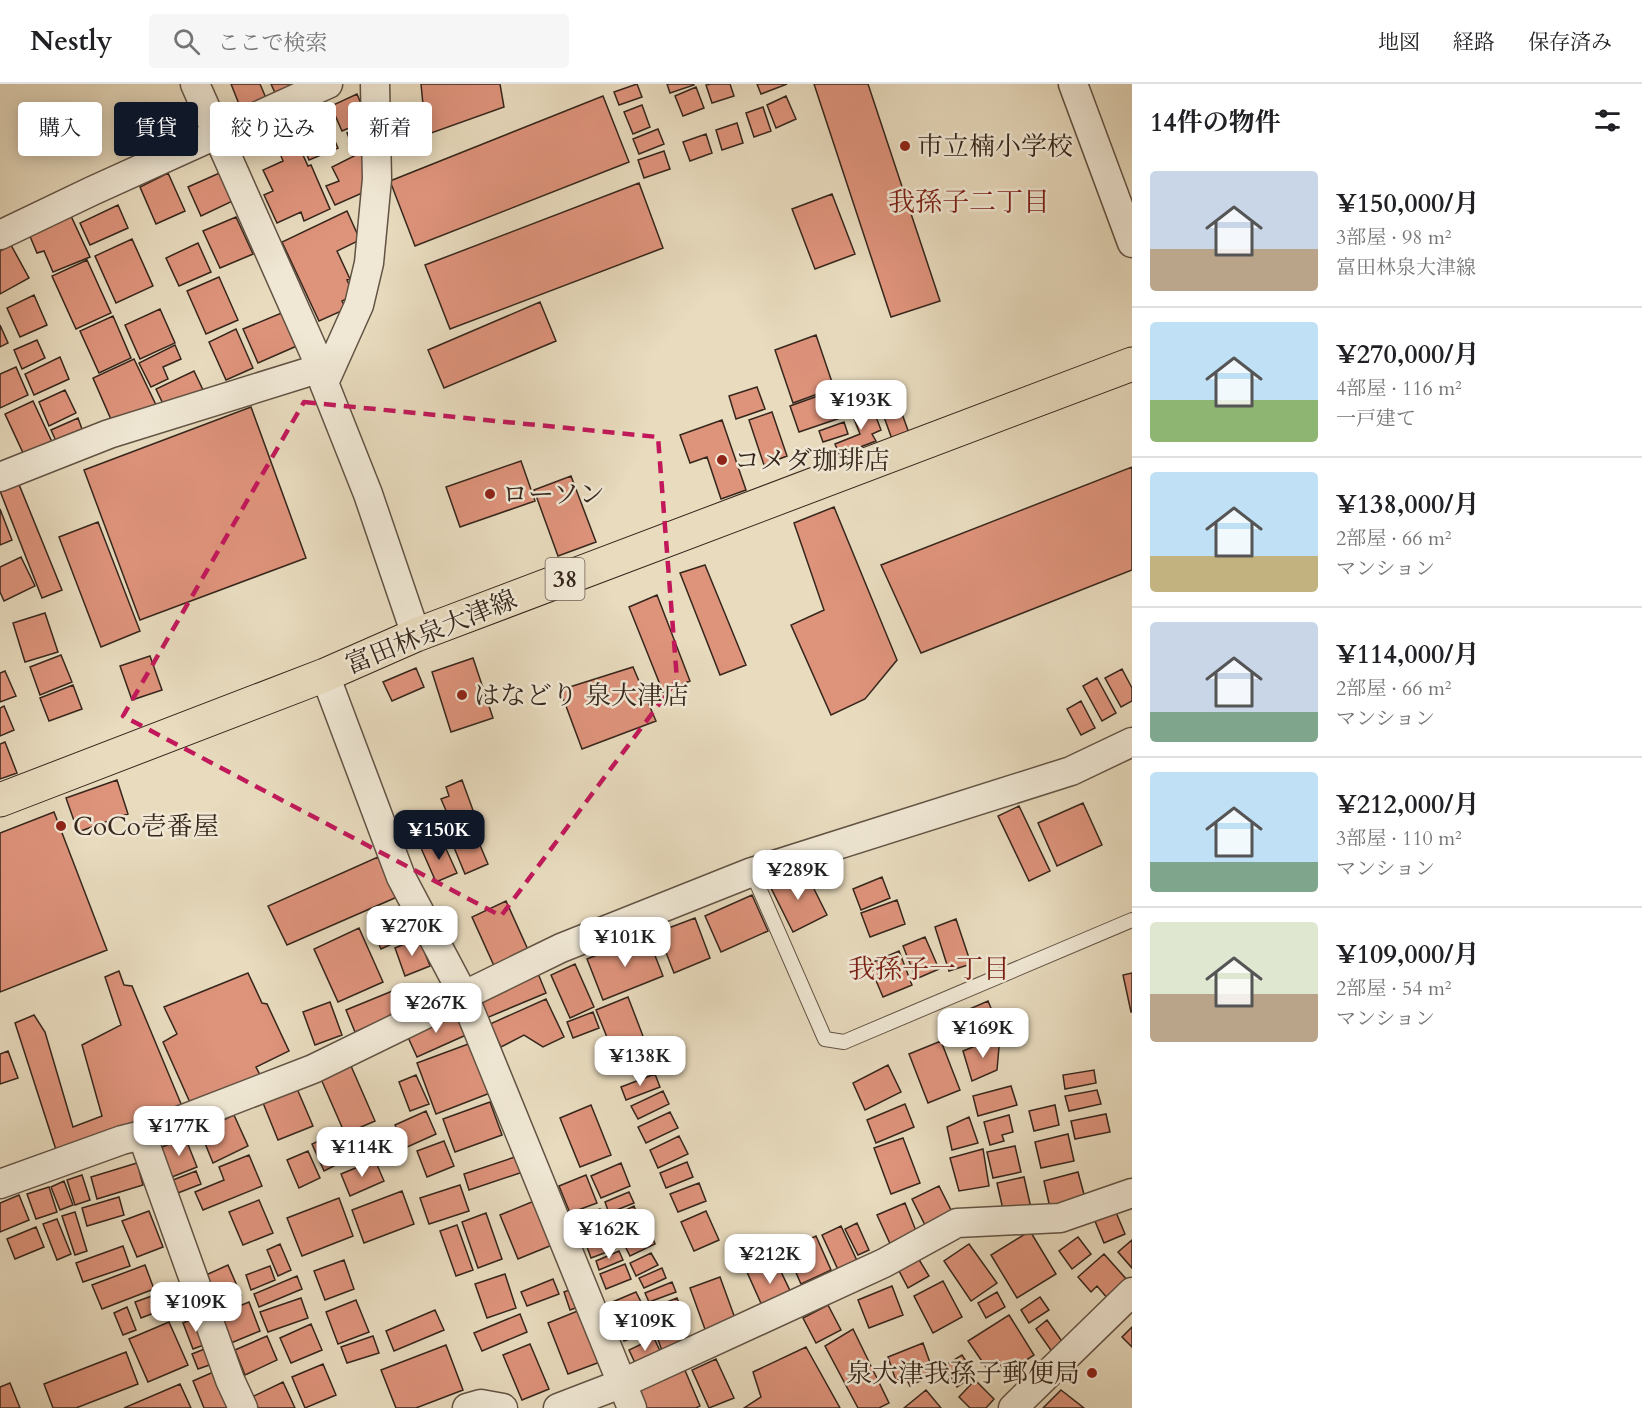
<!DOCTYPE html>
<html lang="ja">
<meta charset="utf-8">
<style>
:root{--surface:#fff;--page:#f6f6f6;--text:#202124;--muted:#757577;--line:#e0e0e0;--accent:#111827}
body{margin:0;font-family:Cardo,"Noto Serif JP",serif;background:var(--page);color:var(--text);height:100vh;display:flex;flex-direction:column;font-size:22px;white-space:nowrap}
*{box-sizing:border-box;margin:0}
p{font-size:20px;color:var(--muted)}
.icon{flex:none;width:33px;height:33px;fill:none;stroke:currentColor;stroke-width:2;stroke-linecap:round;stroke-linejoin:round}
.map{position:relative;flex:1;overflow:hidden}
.panel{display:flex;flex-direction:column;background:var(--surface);width:510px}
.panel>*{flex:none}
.guide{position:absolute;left:18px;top:18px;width:570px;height:54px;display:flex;gap:12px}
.price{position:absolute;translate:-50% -51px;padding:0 14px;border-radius:12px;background:#fff;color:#222;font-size:20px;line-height:39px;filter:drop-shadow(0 2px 3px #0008)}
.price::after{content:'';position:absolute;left:50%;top:36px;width:18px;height:14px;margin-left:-9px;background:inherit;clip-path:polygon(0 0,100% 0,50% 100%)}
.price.current{background:var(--accent);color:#fff}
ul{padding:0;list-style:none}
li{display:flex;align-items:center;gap:18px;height:150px;padding:0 18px}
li+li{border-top:2px solid var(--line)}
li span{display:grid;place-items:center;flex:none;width:168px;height:120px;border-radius:6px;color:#555}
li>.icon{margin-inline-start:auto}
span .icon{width:72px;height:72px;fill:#fffc;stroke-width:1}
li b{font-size:26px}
h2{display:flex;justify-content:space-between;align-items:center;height:72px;padding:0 18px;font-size:26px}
.pill{padding:0 21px;border-radius:6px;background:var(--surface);box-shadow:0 3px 15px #0003;font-size:21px;line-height:54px}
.pill.current{background:var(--accent);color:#fff}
header{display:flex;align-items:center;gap:36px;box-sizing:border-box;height:84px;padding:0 30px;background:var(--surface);border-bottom:2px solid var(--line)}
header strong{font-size:28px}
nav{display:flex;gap:33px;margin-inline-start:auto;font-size:21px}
.search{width:420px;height:54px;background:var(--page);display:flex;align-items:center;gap:15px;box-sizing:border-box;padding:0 21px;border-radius:6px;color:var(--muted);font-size:22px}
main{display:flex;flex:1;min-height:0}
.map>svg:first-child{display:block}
.building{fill:#de937b;stroke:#36261c;stroke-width:1.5}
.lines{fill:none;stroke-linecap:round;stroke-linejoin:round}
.lane-casing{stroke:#625344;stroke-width:16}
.street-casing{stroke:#625344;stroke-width:31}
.primary-casing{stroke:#36261c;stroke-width:35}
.lane{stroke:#f0e8d5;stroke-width:14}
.street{stroke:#f0e8d5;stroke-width:28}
.primary{stroke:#e8dbbe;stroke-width:33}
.marked{fill:none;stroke:#c2185b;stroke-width:4.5;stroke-dasharray:12 8;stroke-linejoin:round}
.poi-dot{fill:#8f2418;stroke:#f0e8d5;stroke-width:2}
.labels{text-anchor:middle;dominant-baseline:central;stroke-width:5;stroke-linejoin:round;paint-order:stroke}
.shield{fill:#f0e8d5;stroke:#6e6054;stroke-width:1.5}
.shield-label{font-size:24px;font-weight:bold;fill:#36261c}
.poi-label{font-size:26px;fill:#36261c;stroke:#f0e8d5;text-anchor:start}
.street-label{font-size:26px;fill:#36261c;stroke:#f0e8d5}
.neighbourhood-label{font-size:27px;fill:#7a1f14;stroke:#f0e8d5}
</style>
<header>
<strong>Nestly</strong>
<div class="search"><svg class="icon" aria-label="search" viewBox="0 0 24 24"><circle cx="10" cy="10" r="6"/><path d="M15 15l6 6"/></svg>ここで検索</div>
<nav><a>地図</a><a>経路</a><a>保存済み</a></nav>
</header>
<main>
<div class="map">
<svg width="1132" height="1324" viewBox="0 0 1132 1324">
<rect width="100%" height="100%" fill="#e8dbbe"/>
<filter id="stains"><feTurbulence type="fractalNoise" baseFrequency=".00333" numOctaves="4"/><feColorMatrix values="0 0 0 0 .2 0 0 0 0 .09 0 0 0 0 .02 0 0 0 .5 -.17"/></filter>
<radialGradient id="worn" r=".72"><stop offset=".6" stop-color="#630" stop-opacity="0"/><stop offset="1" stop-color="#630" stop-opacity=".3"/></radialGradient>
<path class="building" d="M231,0H260L266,14L241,25Z
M271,0H302L276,11Z
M421,0H500L504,23L392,63L393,42L424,31Z
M637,0L642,13L619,21L614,8Z
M667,0H694V1L670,9Z
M711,0H730L734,12L712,19L706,1Z
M757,0H787L761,10Z
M814,0H868L940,217L891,233Z
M696,3L704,24L683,32L675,12Z
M357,10L368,36L342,47L331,22Z
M603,12L629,78L415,162L390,97Z
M786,12L796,35L776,44L767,21Z
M319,20L338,64L309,76L291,32Z
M642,21L650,43L633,50L624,28Z
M763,23L771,47L754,53L746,29Z
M737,39L743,59L722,66L716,46Z
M363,42L367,52L351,59L347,49Z
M658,45L664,60L639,70L633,55Z
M293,49L308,82L311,81L330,125L304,137L301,128L277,139L264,111L273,107L263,86L283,77L275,57Z
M706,50L712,69L690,77L683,58Z
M664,67L670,85L644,94L638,76Z
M360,69L370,90L369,106L335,121L326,102L339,97L332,83Z
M224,87L237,115L201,132L188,103Z
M168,89L185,127L156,140L140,103Z
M639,99L663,164L450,245L425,181Z
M832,110L855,170L815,185L792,125Z
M118,121L128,144L90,161L80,139Z
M347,127L360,156L337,167L350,195L347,196L354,211L342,217L346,225L319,237L282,158Z
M71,132L90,173L53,188L44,167L37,169L29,150Z
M236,133L253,170L220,184L203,147Z
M132,155L153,202L116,219L95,172Z
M198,159L211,188L179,202L166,174Z
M11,161L29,194L0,210V167Z
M87,176L111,229L76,245L52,192Z
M219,193L238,236L206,250L187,207Z
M34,211L47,241L20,253L7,224Z
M540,218L556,257L444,304L428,266Z
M160,225L175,259L140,275L125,241Z
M284,228L299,261L258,279L243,245Z
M113,232L131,274L99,289L80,247Z
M0,241L8,259L0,263Z
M236,245L253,284L226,296L209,258Z
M816,251L834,304L793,319L775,266Z
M37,256L45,274L22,285L14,266Z
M175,261L181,275L163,283L168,295L151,303L139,279Z
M60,273L69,295L34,311L25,290Z
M134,275L156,321L113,340L93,294Z
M16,283L28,311L0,324V290Z
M194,287L203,306L165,324L156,305Z
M757,303L765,325L736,335L729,312Z
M840,304L849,331L799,348L790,322Z
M65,306L76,329L49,342L39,318Z
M896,313L910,352L893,358L879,319Z
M33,317L52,358L24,371L5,330Z
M872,322L881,346L872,350L876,357L839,371L835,360L860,350L852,330Z
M251,323L306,474L140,536L84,386Z
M772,328L787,372L764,381L749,336Z
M78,334L82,345L56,357L51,346Z
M722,336L746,406L721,415L707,373L690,379L680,351Z
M844,338L848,350L823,358L819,347Z
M521,377L535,417L460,443L446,403Z
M1132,383V486L921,569L881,481Z
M571,392L596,458L558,472L534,406Z
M18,398L62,506L42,514L0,407V405Z
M834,423L897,576L865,615L831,631L791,541L824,526L794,439Z
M0,425L12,456L0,461Z
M98,438L140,547L101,563L59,453Z
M21,473L35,502L4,517L0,508V483Z
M705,481L746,581L720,591L680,489Z
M657,511L690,597L663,608L629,523Z
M45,529L58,568L25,578L13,539Z
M61,571L72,598L40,611L30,583Z
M150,572L162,606L132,616L120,582Z
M473,574L493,634L451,648L432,588Z
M633,583L656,637L582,665L560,606Z
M416,584L424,603L392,617L383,598Z
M1122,585L1132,604V617L1121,623L1105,594Z
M5,587L16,612L0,618V589Z
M1097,594L1116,629L1102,637L1083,602Z
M73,601L82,625L49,637L40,614Z
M1081,617L1095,644L1081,651L1067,625Z
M4,622L14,646L0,652V624Z
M5,658L17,689L0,695V660Z
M117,696L128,730L78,748L66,714Z
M462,696L474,729L451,738L441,715L449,712L446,703Z
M1083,719L1102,761L1057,782L1038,739Z
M1019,722L1050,787L1029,797L998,732Z
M54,728L107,866L0,908V749Z
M471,740L488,780L465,790L448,749Z
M442,756L457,789L436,798L421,764Z
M378,773L397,813L287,861L268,822Z
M804,785L827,831L793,848L770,802Z
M882,793L890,814L861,826L853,805Z
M752,811L768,847L721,868L705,832Z
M897,816L905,840L870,853L861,829Z
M506,817L529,868L495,884L472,833Z
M404,822L416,849L381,865L369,837Z
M695,834L710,874L674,889L658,848Z
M956,835L971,880L949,887L935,843Z
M359,844L383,898L338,918L314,865Z
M647,851L663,892L603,916L587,875Z
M925,853L939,885L916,895L903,862Z
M419,854L430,882L405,892L395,864Z
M899,867L912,901L883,913L869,880Z
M575,880L594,923L570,934L551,891Z
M119,887L124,901L132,902L184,1027L58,1072L15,939L34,931L45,948L73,1043L102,1032L82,961L121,941L105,893Z
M537,887L546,909L484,935L475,913Z
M248,889L262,919L267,920L289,967L256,983L260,991L192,1023L163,958L177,950L164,923Z
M1132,889V928H1131L1123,891Z
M407,901L416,922L355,948L346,926Z
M628,913L646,960L615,973L596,926Z
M546,915L564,953L543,963L524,951L501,963L490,940Z
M988,917L998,941L959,958L949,934Z
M330,918L342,951L315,961L303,928Z
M456,927L466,951L417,973L406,949Z
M593,928L599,944L573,954L567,938Z
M1000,952L997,986L972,997L963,967Z
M941,957L960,1006L928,1019L909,970Z
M471,959L490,1009L436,1030L417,979Z
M647,965L653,977L625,990L619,977Z
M8,967L18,994L0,1000V970Z
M888,981L901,1008L865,1026L853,999Z
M351,982L375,1037L345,1050L321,995Z
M1094,986L1096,999L1065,1005L1063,991Z
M655,990L660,1003L626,1016L621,1003Z
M416,991L429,1020L410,1027L399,998Z
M295,1000L313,1042L278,1056L261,1014Z
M1011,1002L1017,1021L978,1032L973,1012Z
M1097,1006L1101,1020L1069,1027L1065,1012Z
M663,1007L669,1020L638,1035L631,1022Z
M490,1018L502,1051L455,1068L443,1035Z
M905,1020L914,1043L876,1059L867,1036Z
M591,1021L611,1071L580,1083L560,1034Z
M1055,1021L1059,1041L1034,1047L1029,1027Z
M426,1027L436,1050L405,1064L395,1041Z
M670,1028L678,1044L646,1059L638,1043Z
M1106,1030L1110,1048L1075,1055L1071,1037Z
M234,1031L248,1062L213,1079L200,1047Z
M1009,1031L1013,1048L1002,1051L1004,1057L990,1061L984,1038Z
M969,1033L978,1059L952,1066L947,1043Z
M1068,1050L1074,1077L1041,1084L1035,1058Z
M331,1051L344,1077L324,1087L312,1060Z
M679,1052L688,1070L658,1084L650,1066Z
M185,1053L197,1083L172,1093L160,1064Z
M903,1054L920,1099L891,1110L874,1064Z
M444,1057L454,1082L427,1093L417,1067Z
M1015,1062L1021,1088L993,1094L987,1068Z
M983,1065L989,1102L959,1107L950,1074Z
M308,1067L320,1094L299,1104L287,1076Z
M249,1071L262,1102L203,1126L195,1108L224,1096L219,1083Z
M518,1072L523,1088L469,1106L464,1090Z
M375,1076L384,1097L350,1112L341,1090Z
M687,1078L693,1093L666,1104L660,1089Z
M137,1079L143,1101L97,1115L91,1093Z
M621,1079L630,1102L601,1114L591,1092Z
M196,1087L201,1100L178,1109L173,1096Z
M1078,1088L1085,1114L1050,1124L1044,1097Z
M82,1091L90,1116L75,1121L67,1096Z
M586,1091L597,1119L570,1129L559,1102Z
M1024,1093L1031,1124L1004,1130L997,1099Z
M64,1097L73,1121L60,1126L51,1103Z
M699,1099L706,1117L678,1128L670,1110Z
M460,1101L469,1127L429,1140L420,1114Z
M939,1102L953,1130L926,1143L912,1115Z
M49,1103L57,1128L36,1135L27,1110Z
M402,1107L414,1140L364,1159L352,1126Z
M629,1108L634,1119L609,1129L605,1118Z
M19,1111L29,1136L0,1148V1119Z
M119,1113L124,1131L87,1142L82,1124Z
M339,1114L353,1152L302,1172L287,1134Z
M539,1115L557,1159L518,1175L500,1131Z
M259,1116L273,1149L243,1161L229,1128Z
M905,1119L918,1152L892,1164L877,1131Z
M1113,1121L1125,1150L1104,1159L1092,1130Z
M634,1122L639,1135L618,1143L613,1132Z
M600,1125L603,1134L580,1143L577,1133Z
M149,1127L163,1163L137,1173L122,1137Z
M706,1127L719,1156L694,1167L681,1138Z
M75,1128L87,1167L75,1171L62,1132Z
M486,1129L502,1175L478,1184L462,1138Z
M57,1135L71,1170L57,1176L43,1140Z
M645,1137L649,1146L623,1156L619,1148Z
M604,1138L608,1148L585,1157L581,1147Z
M857,1139L869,1166L858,1171L845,1145Z
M457,1141L473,1186L456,1192L440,1147Z
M841,1142L859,1181L840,1190L822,1151Z
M36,1143L44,1163L15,1175L7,1155Z
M1030,1147L1056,1190L1017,1214L991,1171Z
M651,1150L655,1160L630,1172L625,1162Z
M610,1151L615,1165L591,1174L586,1160Z
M816,1152L831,1186L801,1200L786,1166Z
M1078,1153L1091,1170L1072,1185L1059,1167Z
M1132,1156V1184L1118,1168Z
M280,1160L291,1186L278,1192L267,1166Z
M969,1160L997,1199L971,1217L944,1177Z
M123,1162L130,1182L83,1198L76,1179Z
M619,1167L623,1176L599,1186L596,1177Z
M651,1169L658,1181L636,1192L630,1179Z
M1104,1170L1128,1197L1108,1215L1097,1202L1091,1208L1078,1193Z
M918,1174L929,1192L908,1204L898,1185Z
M775,1175L793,1213L764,1226L747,1188Z
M344,1176L354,1205L325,1216L314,1187Z
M625,1180L631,1195L606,1205L600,1190Z
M145,1181L154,1205L102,1225L92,1201Z
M228,1181L241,1211L218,1220L206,1191Z
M270,1182L275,1196L251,1206L246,1191Z
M662,1184L666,1194L644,1204L639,1194Z
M505,1190L516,1224L487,1234L475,1200Z
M297,1192L302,1205L259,1223L254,1210Z
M720,1193L736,1237L706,1248L690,1204Z
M553,1195L559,1210L527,1222L521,1208Z
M943,1197L962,1233L933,1249L914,1212Z
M672,1198L676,1208L649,1218L645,1209Z
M892,1202L903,1231L869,1244L858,1216Z
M572,1205L578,1223L570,1226L564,1208Z
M166,1207L172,1222L141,1234L135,1218Z
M636,1208L642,1220L616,1232L610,1219Z
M997,1208L1005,1223L986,1234L978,1219Z
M1040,1213L1049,1226L1029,1239L1021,1226Z
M301,1214L308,1234L268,1248L260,1228Z
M677,1214L685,1234L658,1246L649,1225Z
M356,1216L369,1248L338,1260L326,1228Z
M249,1218L260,1247L231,1259L220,1230Z
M828,1221L841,1246L816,1259L803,1234Z
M127,1223L136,1246L123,1251L114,1229Z
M435,1226L444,1246L394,1267L386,1247Z
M580,1226L600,1278L568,1290L548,1239Z
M644,1228L651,1247L624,1257L617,1237Z
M520,1230L527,1248L482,1267L474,1249Z
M1009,1231L1034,1271L1005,1290L999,1277L986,1283L968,1257Z
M199,1232L209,1259L193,1265L183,1239Z
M1047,1236L1066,1263L1055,1272L1036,1245Z
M169,1238L188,1281L148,1298L129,1255Z
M311,1240L322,1266L291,1279L280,1254Z
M681,1243L688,1262L664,1272L657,1253Z
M1132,1243V1263L1122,1253Z
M853,1245L889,1319L879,1324H858L825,1262Z
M267,1252L277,1276L245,1291L235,1266Z
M373,1252L379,1269L347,1279L341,1263Z
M654,1254L661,1269L636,1281L629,1266Z
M923,1259L934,1290L910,1302L905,1292L896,1297L888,1273Z
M530,1260L549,1305L522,1316L503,1271Z
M446,1261L463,1306L416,1324H396L381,1286Z
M212,1262L218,1278L198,1285L192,1270Z
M806,1263L840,1324H744L761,1313L753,1288Z
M126,1268L138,1300L76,1324H53L44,1300Z
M962,1271L975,1291L957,1303L944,1282Z
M716,1275L734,1314L709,1324L692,1286Z
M323,1280L336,1311L305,1324L292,1293Z
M684,1284L700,1322L696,1324H644L636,1303Z
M218,1286L234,1324H204L193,1297Z
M975,1296L994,1315L986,1324H970L959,1313Z
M283,1298L295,1324H258L252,1313Z
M10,1299L20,1324H0V1303Z
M180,1300L191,1324H124Z
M926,1306L941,1324H904Z
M1061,1306L1084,1324H1043Z"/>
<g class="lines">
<defs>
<path id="lane" d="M752,788L825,955L844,958L1132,836"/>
<path id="street" d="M195,0L321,284L324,299L368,410L416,551
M1073,0L1132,159
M0,151L92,107L328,0
M324,299L359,221L369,179L377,95L375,0
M0,393L109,350L321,284
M325,591L401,793L464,912L632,1324
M142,1051L230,1296L243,1324
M0,1100L122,1056L142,1051L313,985L561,864L752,788L1071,687L1132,658
M467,1324L481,1320L503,1324
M558,1324L623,1299L884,1179L957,1139L1060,1134L1132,1109
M1013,1324L1132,1208"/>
<path id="primary" d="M0,716L325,591L416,551L1132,280"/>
</defs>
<use href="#lane" class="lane-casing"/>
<use href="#street" class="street-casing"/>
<use href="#primary" class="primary-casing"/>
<use href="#lane" class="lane"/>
<use href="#street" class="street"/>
<use href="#primary" class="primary"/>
</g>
<path class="marked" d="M304,318L658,353L677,596L501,832L123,632Z"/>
<g class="poi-dot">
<circle cx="905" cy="62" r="6"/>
<circle cx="722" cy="376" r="6"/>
<circle cx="490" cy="410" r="6"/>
<circle cx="462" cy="611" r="6"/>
<circle cx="61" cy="742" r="6"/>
<circle cx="1092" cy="1289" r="6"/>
</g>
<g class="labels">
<rect class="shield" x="545.5" y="474" width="39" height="42" rx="4.5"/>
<g class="shield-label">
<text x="565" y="495">38</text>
</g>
<g class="poi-label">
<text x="917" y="62">市立楠小学校</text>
<text x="734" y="376">コメダ珈琲店</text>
<text x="502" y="410">ローソン</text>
<text x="474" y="611">はなどり 泉大津店</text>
<text x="73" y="742">CoCo壱番屋</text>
<text x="1080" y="1289" text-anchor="end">泉大津我孫子郵便局</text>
</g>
<g class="street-label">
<text transform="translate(431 548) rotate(-22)">富田林泉大津線</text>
</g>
<g class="neighbourhood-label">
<text x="969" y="118">我孫子二丁目</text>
<text x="929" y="885">我孫子一丁目</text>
</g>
</g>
<rect width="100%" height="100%" filter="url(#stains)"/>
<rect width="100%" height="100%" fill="url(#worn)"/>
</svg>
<b class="price" style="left:861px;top:347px">¥193K</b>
<b class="price current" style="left:439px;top:777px">¥150K</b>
<b class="price" style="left:798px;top:817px">¥289K</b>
<b class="price" style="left:412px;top:873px">¥270K</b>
<b class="price" style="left:625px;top:884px">¥101K</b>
<b class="price" style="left:436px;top:950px">¥267K</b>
<b class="price" style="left:983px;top:975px">¥169K</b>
<b class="price" style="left:640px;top:1003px">¥138K</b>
<b class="price" style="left:179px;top:1073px">¥177K</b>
<b class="price" style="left:362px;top:1094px">¥114K</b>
<b class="price" style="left:609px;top:1176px">¥162K</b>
<b class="price" style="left:770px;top:1201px">¥212K</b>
<b class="price" style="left:196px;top:1249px">¥109K</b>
<b class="price" style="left:645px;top:1268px">¥109K</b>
<div class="guide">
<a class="pill">購入</a>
<a class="pill current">賃貸</a>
<a class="pill">絞り込み</a>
<a class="pill">新着</a>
</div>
</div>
<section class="panel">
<h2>14件の物件<svg class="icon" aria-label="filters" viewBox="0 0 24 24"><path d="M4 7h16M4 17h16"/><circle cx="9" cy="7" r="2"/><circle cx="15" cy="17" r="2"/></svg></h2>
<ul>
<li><span style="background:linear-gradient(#c9d6e8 65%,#b9a48a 0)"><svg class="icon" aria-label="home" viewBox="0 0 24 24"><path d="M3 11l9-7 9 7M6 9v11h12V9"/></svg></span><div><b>¥150,000/月</b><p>3部屋 · 98 m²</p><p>富田林泉大津線</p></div></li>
<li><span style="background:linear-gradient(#bfe0f5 65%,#8fb573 0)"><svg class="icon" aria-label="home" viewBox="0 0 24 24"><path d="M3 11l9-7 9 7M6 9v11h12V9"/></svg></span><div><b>¥270,000/月</b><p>4部屋 · 116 m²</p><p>一戸建て</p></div></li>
<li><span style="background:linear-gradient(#bfe0f5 70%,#c2b280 0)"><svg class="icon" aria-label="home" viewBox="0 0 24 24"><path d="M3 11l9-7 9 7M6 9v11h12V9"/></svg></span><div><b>¥138,000/月</b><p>2部屋 · 66 m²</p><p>マンション</p></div></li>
<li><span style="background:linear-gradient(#c9d6e8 75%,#7fa58c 0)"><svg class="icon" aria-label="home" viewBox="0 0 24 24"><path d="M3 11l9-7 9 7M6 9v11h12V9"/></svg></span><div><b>¥114,000/月</b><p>2部屋 · 66 m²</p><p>マンション</p></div></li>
<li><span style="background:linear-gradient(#bfe0f5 75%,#7fa58c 0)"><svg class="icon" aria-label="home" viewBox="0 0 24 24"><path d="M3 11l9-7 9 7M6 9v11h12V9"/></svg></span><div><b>¥212,000/月</b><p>3部屋 · 110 m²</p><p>マンション</p></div></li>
<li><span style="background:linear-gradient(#dfe7d0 60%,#b9a48a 0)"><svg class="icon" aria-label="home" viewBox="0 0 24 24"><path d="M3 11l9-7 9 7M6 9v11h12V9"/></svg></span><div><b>¥109,000/月</b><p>2部屋 · 54 m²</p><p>マンション</p></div></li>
</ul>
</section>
</main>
